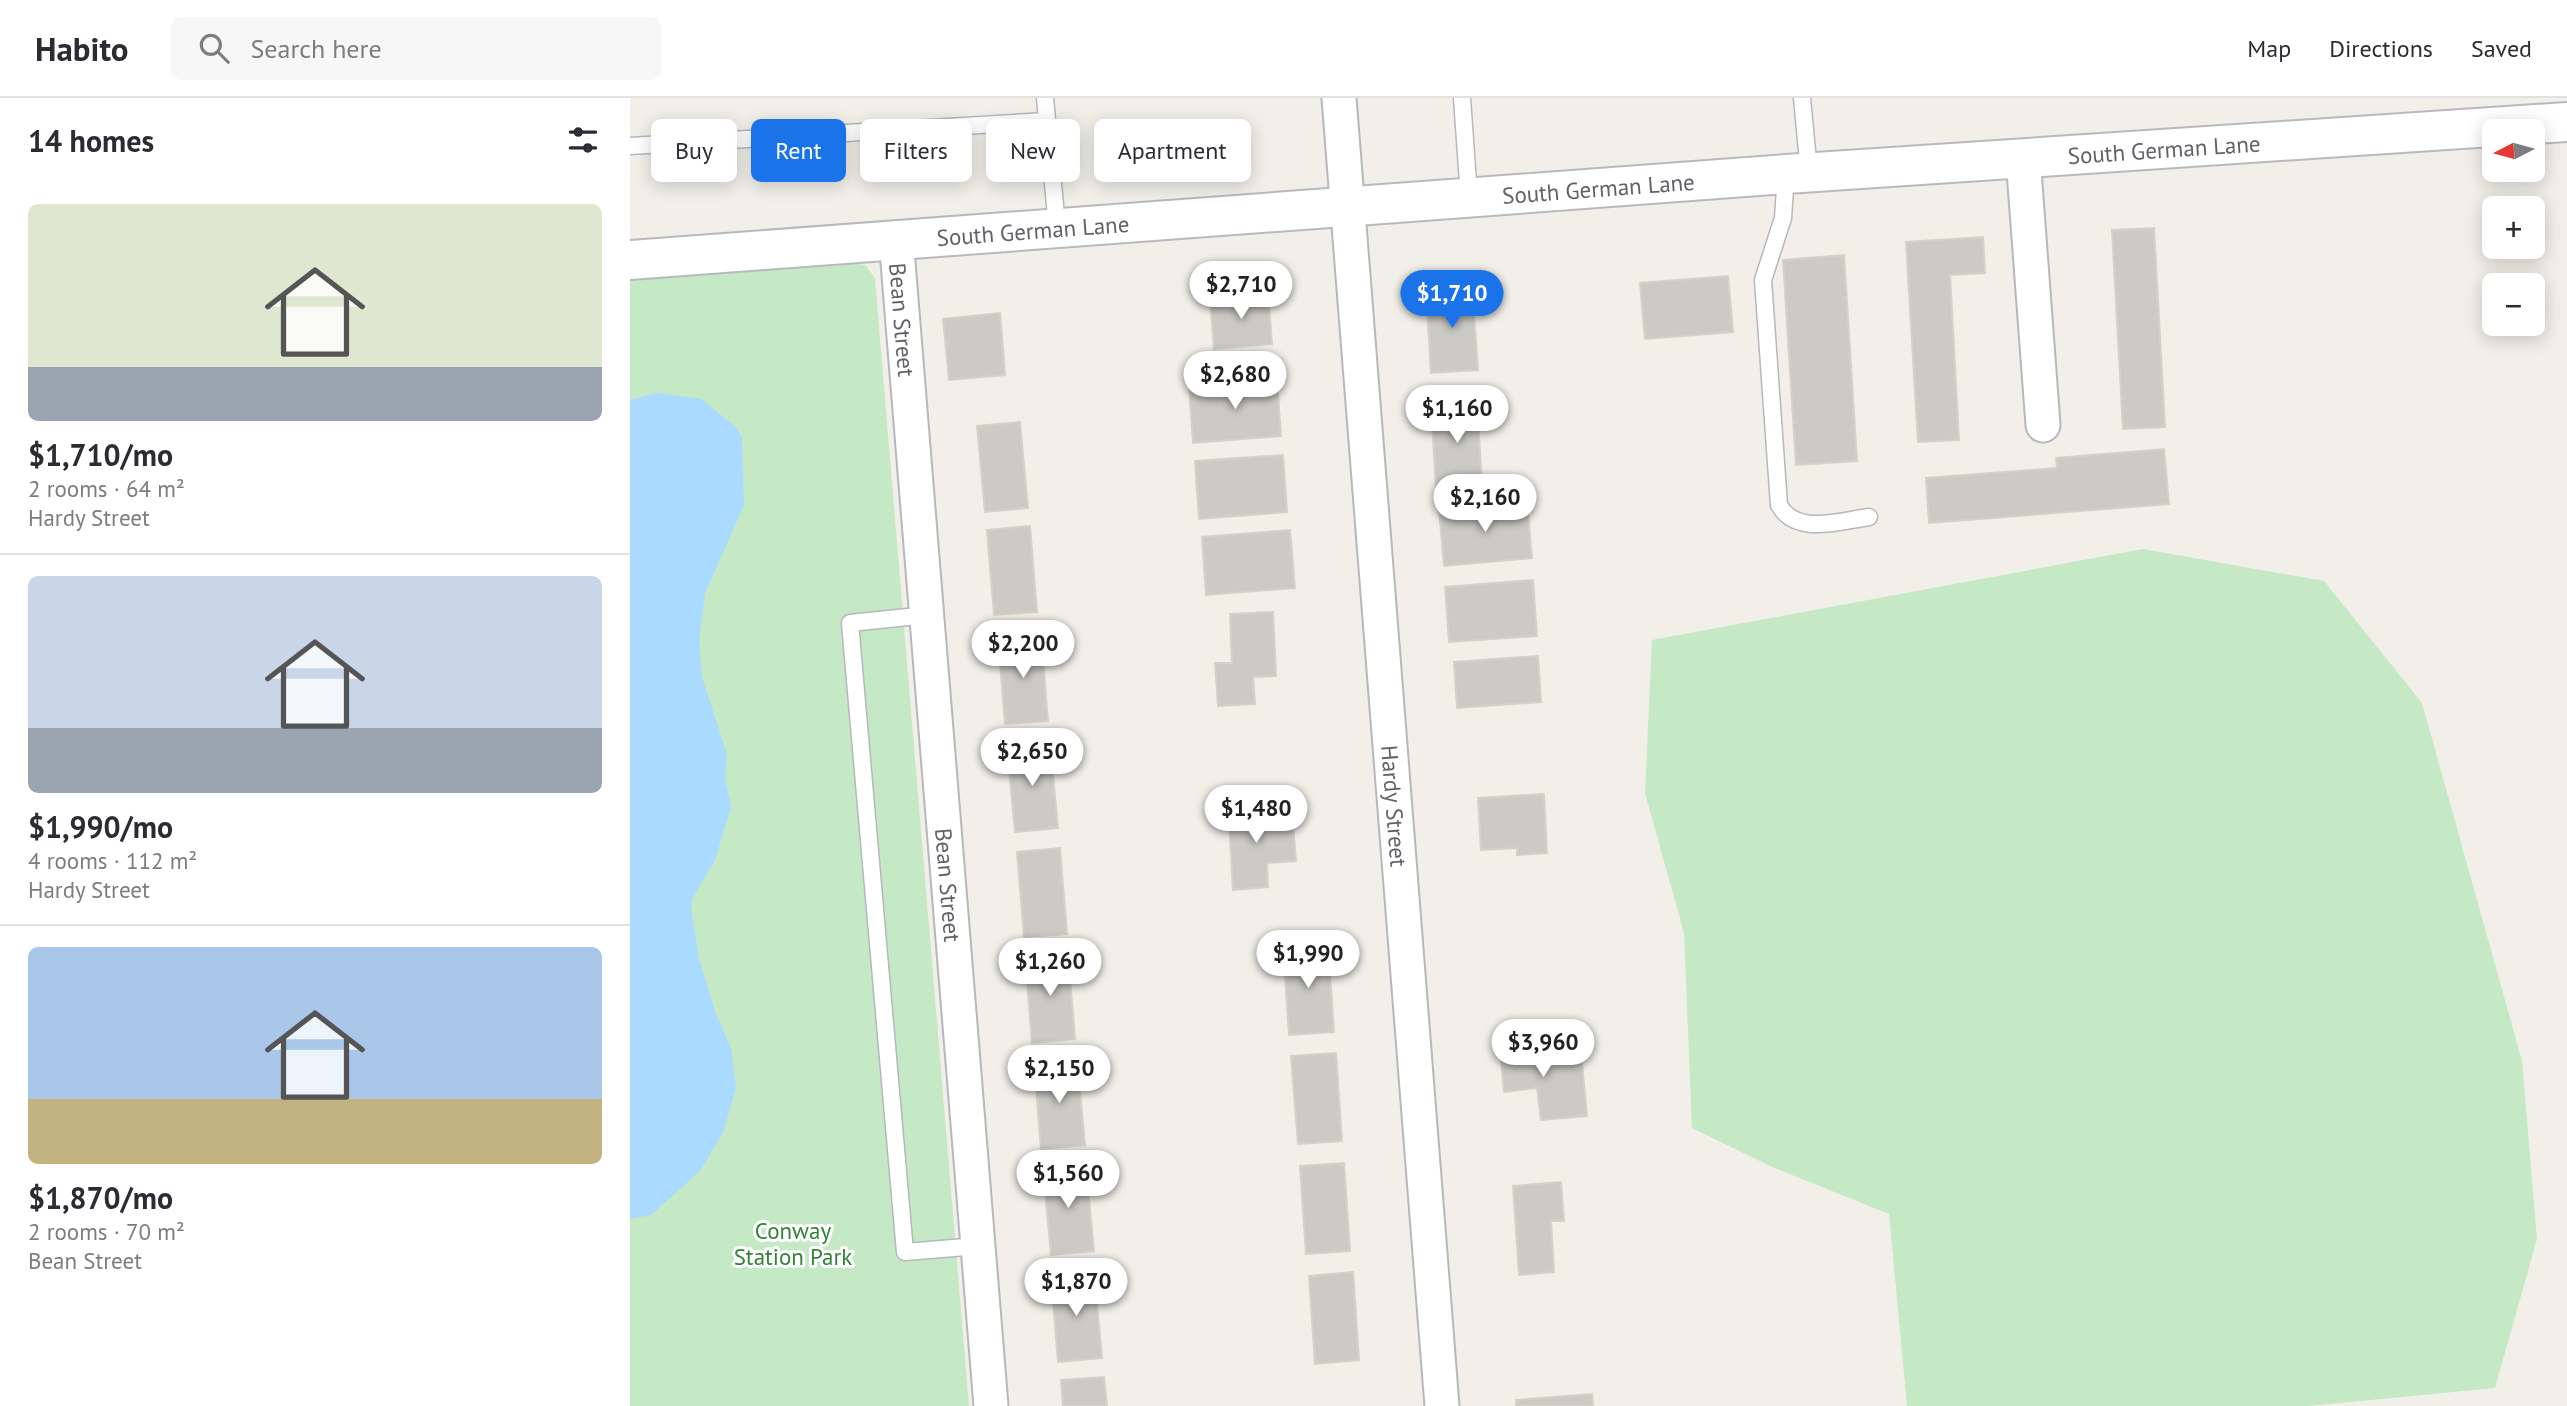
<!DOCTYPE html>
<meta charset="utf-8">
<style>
:root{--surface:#fff;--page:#f7f7f7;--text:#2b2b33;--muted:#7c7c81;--line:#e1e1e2;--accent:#1a73e8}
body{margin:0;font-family:"PT Sans",sans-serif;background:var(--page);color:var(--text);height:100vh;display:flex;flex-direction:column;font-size:26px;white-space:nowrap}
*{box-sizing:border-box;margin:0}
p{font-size:23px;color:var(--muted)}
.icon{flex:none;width:38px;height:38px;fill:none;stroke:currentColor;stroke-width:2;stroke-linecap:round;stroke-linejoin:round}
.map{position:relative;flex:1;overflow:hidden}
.drawer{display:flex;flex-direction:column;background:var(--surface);width:630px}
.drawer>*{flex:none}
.banner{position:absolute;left:21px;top:21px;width:665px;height:63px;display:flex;gap:14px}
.needle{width:46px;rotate:264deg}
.controls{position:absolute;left:1852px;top:21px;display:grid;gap:14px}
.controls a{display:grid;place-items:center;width:63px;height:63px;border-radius:10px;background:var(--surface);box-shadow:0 4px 18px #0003;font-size:35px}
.price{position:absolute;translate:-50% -60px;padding:0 16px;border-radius:24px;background:#fff;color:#222;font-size:23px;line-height:46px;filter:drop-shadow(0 2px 4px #0008)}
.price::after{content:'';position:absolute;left:50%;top:42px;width:21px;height:16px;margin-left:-10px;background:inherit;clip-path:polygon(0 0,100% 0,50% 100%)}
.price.active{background:var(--accent);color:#fff}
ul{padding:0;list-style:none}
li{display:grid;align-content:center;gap:14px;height:371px;padding:0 28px}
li+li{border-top:2px solid var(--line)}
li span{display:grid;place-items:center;height:217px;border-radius:10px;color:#555}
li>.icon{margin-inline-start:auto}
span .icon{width:126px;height:126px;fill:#fffc;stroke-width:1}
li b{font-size:30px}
h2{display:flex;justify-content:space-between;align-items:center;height:84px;padding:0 28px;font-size:30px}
.chip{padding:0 24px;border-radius:10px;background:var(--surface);box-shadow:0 4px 18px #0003;font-size:24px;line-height:63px}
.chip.active{background:var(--accent);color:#fff}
header{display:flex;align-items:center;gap:42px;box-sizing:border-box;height:98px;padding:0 35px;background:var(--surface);border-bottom:2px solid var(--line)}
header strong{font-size:33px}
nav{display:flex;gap:38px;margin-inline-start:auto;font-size:24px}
.search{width:490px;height:63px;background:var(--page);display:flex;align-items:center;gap:18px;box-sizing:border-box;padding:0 24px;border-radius:10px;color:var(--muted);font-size:26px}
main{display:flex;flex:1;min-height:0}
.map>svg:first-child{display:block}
.green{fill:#c5e8c5}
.water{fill:#aadaff}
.building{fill:#cccac5;stroke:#d6d1c6;stroke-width:2}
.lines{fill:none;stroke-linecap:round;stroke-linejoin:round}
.lane-casing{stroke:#b5b8bc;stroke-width:19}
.street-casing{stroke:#b5b8bc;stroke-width:37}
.secondary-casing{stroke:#b6babf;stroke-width:42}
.lane{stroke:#fff;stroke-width:16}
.street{stroke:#fff;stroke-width:33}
.secondary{stroke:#fff;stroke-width:38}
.labels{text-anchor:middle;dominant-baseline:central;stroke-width:6;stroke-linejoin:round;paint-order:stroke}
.street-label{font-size:23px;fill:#5f6368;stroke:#fff}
.park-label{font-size:23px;fill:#348238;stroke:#fff}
</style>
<header>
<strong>Habito</strong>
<div class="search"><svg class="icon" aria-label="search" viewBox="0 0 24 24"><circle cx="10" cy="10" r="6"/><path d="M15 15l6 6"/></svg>Search here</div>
<nav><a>Map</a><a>Directions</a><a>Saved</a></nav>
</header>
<main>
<section class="drawer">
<h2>14 homes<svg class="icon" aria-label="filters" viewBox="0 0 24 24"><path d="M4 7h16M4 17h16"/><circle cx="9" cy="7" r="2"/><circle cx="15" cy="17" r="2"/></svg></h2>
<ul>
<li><span style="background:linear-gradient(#dfe7d0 75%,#9aa5b1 0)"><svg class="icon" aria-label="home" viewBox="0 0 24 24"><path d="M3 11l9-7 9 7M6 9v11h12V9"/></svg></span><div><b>$1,710/mo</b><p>2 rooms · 64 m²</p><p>Hardy Street</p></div></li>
<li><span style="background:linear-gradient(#c9d6e8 70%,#9aa5b1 0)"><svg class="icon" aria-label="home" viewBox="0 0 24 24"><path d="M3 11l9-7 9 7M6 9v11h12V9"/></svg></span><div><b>$1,990/mo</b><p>4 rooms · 112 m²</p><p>Hardy Street</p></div></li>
<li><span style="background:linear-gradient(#a9c7e8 70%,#c2b280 0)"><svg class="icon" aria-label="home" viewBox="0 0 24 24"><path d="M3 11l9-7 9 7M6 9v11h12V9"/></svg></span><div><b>$1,870/mo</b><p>2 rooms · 70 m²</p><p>Bean Street</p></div></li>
</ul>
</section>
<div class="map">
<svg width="1937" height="1308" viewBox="0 0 1937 1308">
<rect width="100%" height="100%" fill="#f1efe8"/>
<path class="green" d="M220,165L235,167L245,180L339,1308H0V182Z
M1513,451L1694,483L1792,605L1892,963L1907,1141L1865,1290L1678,1308H1277L1259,1116L1140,1068L1062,1030L1054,835L1015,695L1022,542Z"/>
<path class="water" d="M27,295L71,301L105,328L112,339L114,407L75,495L69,541L72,579L97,656L95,679L101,709L85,762L62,801L61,811L69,861L86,916L101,950L106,990L93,1035L70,1073L21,1117L0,1121V302Z"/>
<path class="building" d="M1524,130L1535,329L1493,331L1482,132Z
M1353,139L1355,175L1320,177L1329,342L1288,344L1276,144Z
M1214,157L1227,363L1166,367L1153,162Z
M1098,178L1103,234L1015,241L1010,185Z
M842,188L848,272L801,275L796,191Z
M638,195L642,246L584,251L580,200Z
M370,215L375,277L319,282L313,221Z
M647,281L651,338L563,345L559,287Z
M847,303L852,388L806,390L801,306Z
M390,324L398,410L355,414L347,328Z
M1534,351L1539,406L1299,425L1296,380L1427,370L1426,360Z
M653,357L657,414L569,421L565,363Z
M897,405L902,460L814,468L809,412Z
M400,428L407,514L364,517L357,432Z
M660,432L665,490L576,497L572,439Z
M903,482L907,538L819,544L815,489Z
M643,514L646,578L623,579L625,606L588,608L585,565H602L600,516Z
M411,537L418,623L375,626L368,541Z
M908,558L911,604L827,610L824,564Z
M420,645L428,730L385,734L377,649Z
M914,696L917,755L887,757V750L851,752L848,700Z
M630,702L631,728L663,727L666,763L637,765L638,789L603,792L598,703Z
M430,750L437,836L394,839L387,754Z
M698,846L704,934L659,937L653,849Z
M438,855L445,941L402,945L395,859Z
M906,936L908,969L952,965L957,1018L911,1022L907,990L874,994L869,939Z
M706,955L712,1043L668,1046L661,958Z
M447,962L455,1047L411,1051L404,966Z
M714,1065L720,1153L676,1156L670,1068Z
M456,1068L464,1153L421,1157L413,1071Z
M931,1084L934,1123H921L924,1174L889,1177L883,1088Z
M723,1174L729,1262L685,1266L679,1178Z
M464,1175L472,1260L428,1264L421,1179Z
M474,1279L477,1308H433L431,1282Z
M962,1296L963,1308H886V1302Z"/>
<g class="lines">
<defs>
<path id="lane" d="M415,0L427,129
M832,0L839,99
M1172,0L1179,74
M0,48L417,23
M1156,76L1153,120L1133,182L1149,407C1166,438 1210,423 1239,419
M297,517L220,525L275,1154L348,1148"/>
<g id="street">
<path id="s1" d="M709,0L812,1308"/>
<path d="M1393,59L1413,327"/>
<path id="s2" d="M266,140L361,1308"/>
</g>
<g id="secondary">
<path id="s3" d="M0,162L1156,76L1937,24"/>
</g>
</defs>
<use href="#lane" class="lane-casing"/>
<use href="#street" class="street-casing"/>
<use href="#secondary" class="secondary-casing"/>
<use href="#lane" class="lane"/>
<use href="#street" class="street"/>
<use href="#secondary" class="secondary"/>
</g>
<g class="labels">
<g class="street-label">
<text stroke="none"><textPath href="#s3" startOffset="1538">South German Lane</textPath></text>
<text stroke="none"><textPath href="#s3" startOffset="971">South German Lane</textPath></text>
<text stroke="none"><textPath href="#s3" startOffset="404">South German Lane</textPath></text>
<text stroke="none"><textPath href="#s2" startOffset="82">Bean Street</textPath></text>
<text stroke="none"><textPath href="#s1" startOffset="710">Hardy Street</textPath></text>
<text stroke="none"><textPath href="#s2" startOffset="649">Bean Street</textPath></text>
</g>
<g class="park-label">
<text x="163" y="1132">Conway<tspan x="163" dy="26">Station Park</tspan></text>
</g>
</g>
</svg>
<div class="controls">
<a><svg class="needle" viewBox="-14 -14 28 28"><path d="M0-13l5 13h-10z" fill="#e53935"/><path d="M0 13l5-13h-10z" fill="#7c7c81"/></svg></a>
<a>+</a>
<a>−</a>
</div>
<b class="price" style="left:611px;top:223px">$2,710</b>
<b class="price active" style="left:822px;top:232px">$1,710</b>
<b class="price" style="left:605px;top:313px">$2,680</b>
<b class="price" style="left:827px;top:347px">$1,160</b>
<b class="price" style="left:855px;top:436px">$2,160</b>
<b class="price" style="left:393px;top:582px">$2,200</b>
<b class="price" style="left:402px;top:690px">$2,650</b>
<b class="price" style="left:626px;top:747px">$1,480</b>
<b class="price" style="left:678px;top:892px">$1,990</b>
<b class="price" style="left:420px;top:900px">$1,260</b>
<b class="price" style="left:913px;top:981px">$3,960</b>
<b class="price" style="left:429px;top:1007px">$2,150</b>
<b class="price" style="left:438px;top:1112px">$1,560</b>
<b class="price" style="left:446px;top:1220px">$1,870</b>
<div class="banner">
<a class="chip">Buy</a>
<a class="chip active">Rent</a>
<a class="chip">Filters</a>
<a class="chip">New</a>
<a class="chip">Apartment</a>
</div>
</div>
</main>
